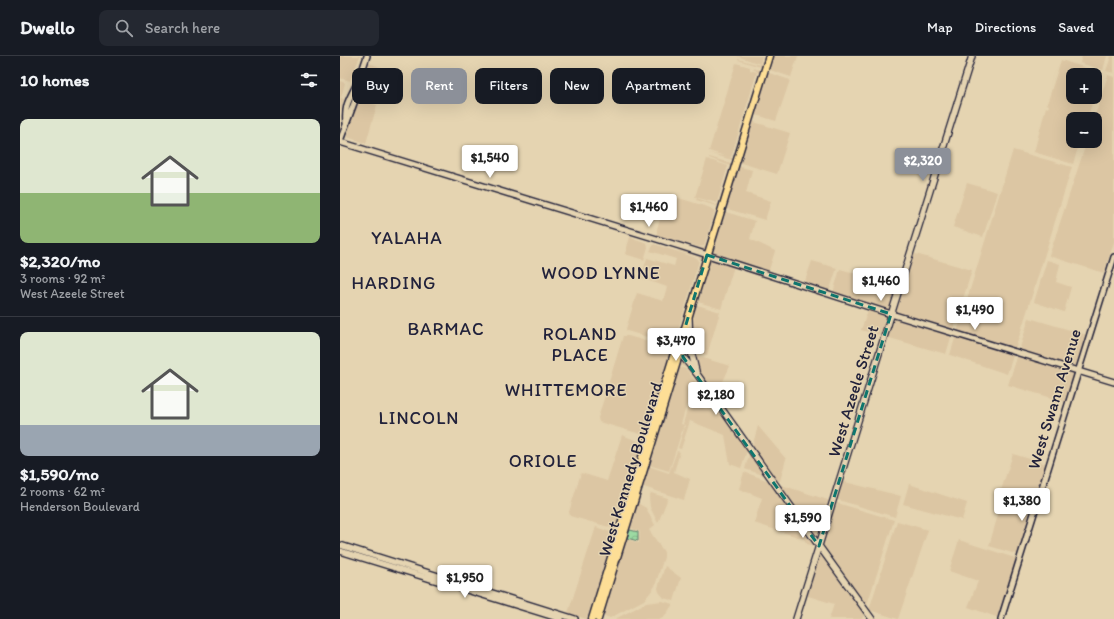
<!DOCTYPE html>
<meta charset="utf-8">
<style>
:root{--surface:#171b24;--page:#242831;--text:#f1f3f6;--muted:#9ea1a6;--line:#363941;--accent:#8c9099}
body{margin:0;font-family:Itim,sans-serif;background:var(--page);color:var(--text);height:100vh;display:flex;flex-direction:column;font-size:15px;white-space:nowrap}
*{box-sizing:border-box;margin:0}
p{font-size:13px;color:var(--muted)}
.icon{flex:none;width:22px;height:22px;fill:none;stroke:currentColor;stroke-width:2;stroke-linecap:round;stroke-linejoin:round}
.map{position:relative;flex:1;overflow:hidden}
.panel{display:flex;flex-direction:column;background:var(--surface);width:340px}
.panel>*{flex:none}
.top-card{position:absolute;left:12px;top:12px;width:380px;height:36px;display:flex;gap:8px}
.tools{position:absolute;left:726px;top:12px;display:grid;gap:8px}
.tools a{display:grid;place-items:center;width:36px;height:36px;border-radius:8px;background:var(--surface);box-shadow:0 4px 16px #0002;font-size:20px}
.price{position:absolute;translate:-50% -34px;padding:0 9px;border-radius:4px;background:#fff;color:#222;font-size:13px;line-height:26px;filter:drop-shadow(0 1px 2px #0008)}
.price::after{content:'';position:absolute;left:50%;top:24px;width:12px;height:9px;margin-left:-6px;background:inherit;clip-path:polygon(0 0,100% 0,50% 100%)}
.price.selected{background:var(--accent);color:#fff}
ul{padding:0;list-style:none}
li{display:grid;align-content:center;gap:8px;height:212px;padding:0 20px}
li+li{border-top:1px solid var(--line)}
li span{display:grid;place-items:center;height:124px;border-radius:8px;color:#555}
li>.icon{margin-inline-start:auto}
span .icon{width:72px;height:72px;fill:#fffc;stroke-width:1}
li b{font-size:17px}
h2{display:flex;justify-content:space-between;align-items:center;height:48px;padding:0 20px;font-size:17px}
.tag{padding:0 14px;border-radius:8px;background:var(--surface);box-shadow:0 4px 16px #0002;font-size:14px;line-height:36px}
.tag.selected{background:var(--accent);color:#fff}
header{display:flex;align-items:center;gap:24px;box-sizing:border-box;height:56px;padding:0 20px;background:var(--surface);border-bottom:1px solid var(--line)}
header strong{font-size:19px}
nav{display:flex;gap:22px;margin-inline-start:auto;font-size:14px}
.search{width:280px;height:36px;background:var(--page);display:flex;align-items:center;gap:10px;box-sizing:border-box;padding:0 14px;border-radius:8px;color:var(--muted);font-size:15px}
main{display:flex;flex:1;min-height:0}
.map>svg:first-child{display:block}
.built{fill:#dcc6a3;fill-rule:evenodd}
.forest{fill:url(#forest-crowns);stroke:#5f7e6e}
.lines{fill:none;stroke-linecap:round;stroke-linejoin:round}
.tertiary-casing{stroke:#22223b;stroke-width:8}
.secondary-casing{stroke:#22223b;stroke-width:8}
.primary-casing{stroke:#22223b;stroke-width:9}
.tertiary{stroke:#e5d4b1;stroke-width:5}
.secondary{stroke:#e5d4b1;stroke-width:5.5}
.primary{stroke:#fdde96;stroke-width:6}
.marked{fill:none;stroke:#0f766e;stroke-width:3;stroke-dasharray:8 5;stroke-linejoin:round}
.labels{text-anchor:middle;dominant-baseline:central;stroke-width:3;stroke-linejoin:round;paint-order:stroke}
.street-label{font-size:17px;fill:#22223b;stroke:#e5d4b1}
.neighbourhood-label{font-size:18px;letter-spacing:1px;fill:#22223b;stroke:#e5d4b1}
</style>
<header>
<strong>Dwello</strong>
<div class="search"><svg class="icon" aria-label="search" viewBox="0 0 24 24"><circle cx="10" cy="10" r="6"/><path d="M15 15l6 6"/></svg>Search here</div>
<nav><a>Map</a><a>Directions</a><a>Saved</a></nav>
</header>
<main>
<section class="panel">
<h2>10 homes<svg class="icon" aria-label="filters" viewBox="0 0 24 24"><path d="M4 7h16M4 17h16"/><circle cx="9" cy="7" r="2"/><circle cx="15" cy="17" r="2"/></svg></h2>
<ul>
<li><span style="background:linear-gradient(#dfe7d0 60%,#8fb573 0)"><svg class="icon" aria-label="home" viewBox="0 0 24 24"><path d="M3 11l9-7 9 7M6 9v11h12V9"/></svg></span><div><b>$2,320/mo</b><p>3 rooms · 92 m²</p><p>West Azeele Street</p></div></li>
<li><span style="background:linear-gradient(#dfe7d0 75%,#9aa5b1 0)"><svg class="icon" aria-label="home" viewBox="0 0 24 24"><path d="M3 11l9-7 9 7M6 9v11h12V9"/></svg></span><div><b>$1,590/mo</b><p>2 rooms · 62 m²</p><p>Henderson Boulevard</p></div></li>
</ul>
</section>
<div class="map">
<svg width="774" height="563" viewBox="0 0 774 563">
<defs>
<pattern id="forest-crowns" width="20" height="18" patternUnits="userSpaceOnUse"><rect width="20" height="18" fill="#9cdaa2"/><path d="M2 6a3 3 0 1 1 6 0M12 15a3 3 0 1 1 6 0" fill="none" stroke="#86bb8c"/></pattern>
</defs>
<rect width="100%" height="100%" fill="#e5d4b1"/>
<filter id="ink" filterUnits="userSpaceOnUse"><feTurbulence type="fractalNoise" baseFrequency=".025" numOctaves="2"/><feDisplacementMap in="SourceGraphic" scale="8" xChannelSelector="R" yChannelSelector="G"/><feConvolveMatrix kernelMatrix="1 2 1 2 8 2 1 2 1" color-interpolation-filters="sRGB"/></filter>
<g filter="url(#ink)">
<path class="built" d="M0,0H20L10,25L0,22Z
M397,0H422L420,8Z
M424,0H427L424,12L398,4V3L420,9Z
M431,0H458L451,21L427,13Z
M742,0H767L763,14L740,7Z
M771,0H774V17L766,15Z
M721,4L762,17L755,39V19H733V41H754L747,63H733V85H740L733,108L694,96L706,51L708,52L709,49L707,48Z
M29,7L48,14L43,30L24,24Z
M396,7L410,11V14L417,16L391,102L369,95Z
M412,12L423,15L395,105L369,97L393,102L419,17Z
M426,16L450,24L436,65L413,58Z
M768,19L774,21V186L764,217L709,200L747,85H755V63H754Z
M0,25L5,27L1,42L4,43L0,57Z
M18,43L37,49L26,87L7,81Z
M411,64L414,66L450,77L437,118L398,106Z
M673,94L732,111L675,294L617,276Z
M369,101L394,108L380,151L356,144L357,142L376,149L378,148L390,110L369,102Z
M367,103L388,110L377,147L355,141Z
M397,110L412,114L406,137L431,145L425,164L384,152Z
M627,127L657,136L643,181L613,171Z
M329,139L368,151L375,155L364,190L359,191L317,179V173L320,163L322,164Z
M375,153L379,154L366,197L340,189L341,187L360,192L365,191L376,155Z
M383,155L415,165L410,183L435,195L428,217L370,198Z
M290,181L307,187L308,191L304,204L285,198Z
M314,188L357,202L359,205L335,285L331,288L287,275L286,273L297,237L323,245L327,231L301,222L307,202L334,210L336,203L310,195Z
M339,192L365,200L340,283L335,289H333L336,286L361,205L358,201L338,195Z
M572,197L632,214L613,275L554,257Z
M369,201L394,210L381,253L355,245Z
M707,204L720,208L716,226L731,231L724,256L694,246Z
M472,205L497,212L489,236L464,228Z
M500,213L558,229L550,256L493,237Z
M354,248L380,256L367,299L352,295L351,260Z
M529,252L549,259L543,280L521,274Z
M553,260L612,278L606,298L546,281Z
M689,262L747,279L736,313L679,295Z
M616,279L674,297L667,318L610,299Z
M283,280H288L321,289L324,293L331,295L304,379L259,366L258,362Z
M678,298L735,316L726,346L668,329Z
M341,299L381,354L376,353L374,347L347,312L339,309Z
M353,299L390,310L376,341L359,317Z
M339,311L346,313L373,348L374,353L348,344L341,368L344,369L329,415L309,409Z
M349,347L384,359L408,392L401,412L390,408L385,379L350,365L341,393L338,392L345,370L343,368Z
M418,370L446,403L440,425L434,423L412,391Z
M282,379L303,387L276,473L230,460L229,456L241,417L267,425Z
M337,395L340,396L334,416L350,423L344,444L301,430L308,410L329,417Z
M410,395L429,421L405,413Z
M673,398L707,408L679,499L649,490L662,445L658,443Z
M404,416L432,426L476,489L474,490L467,488L464,483L414,467L422,442L399,433Z
M501,425L561,440L555,461L495,443Z
M438,428L491,445L478,486Z
M569,428L627,447L622,464L563,448Z
M311,437L328,442L318,467L310,451L309,441Z
M296,446L306,452L315,469L309,474L324,496V501L315,530L310,537L304,544L270,562L262,559ZM291,472L300,476L299,487L286,483L289,473Z
M494,446L554,464L526,552L481,490Z
M557,465L588,474L558,563L529,554Z
M256,471L270,476L274,478V481L250,558L248,562L246,563L228,557L255,474Z
M619,484L678,503L659,562L628,551L638,525L609,515Z
M479,494L525,556L522,563H489L494,548L465,539Z
M325,510L341,522L334,545L324,542L319,536L318,532Z
M322,545L333,548L327,557L321,563H275L306,547Z"/>
<path class="forest" d="M290,474L298,476V485L287,482Z"/>
<g class="lines">
<defs>
<path id="tertiary" d="M6,67C4,48 10,43 17,27C21,19 24,9 27,0
M0,85L17,39V29
M0,86L343,191L551,258L774,326
M0,489L235,563
M0,495L221,563
M661,563L774,201"/>
<path id="secondary" d="M349,263L350,291L356,315
M341,291L343,301L357,318L479,490L532,563
M456,563L632,0"/>
<path id="primary" d="M252,563L336,291L341,285
M258,563L337,306L341,285L429,0"/>
</defs>
<use href="#tertiary" class="tertiary-casing"/>
<use href="#secondary" class="secondary-casing"/>
<use href="#primary" class="primary-casing"/>
<use href="#tertiary" class="tertiary"/>
<use href="#secondary" class="secondary"/>
<use href="#primary" class="primary"/>
</g>
</g>
<path class="marked" d="M367,199L551,258L479,490L343,301L341,285Z"/>
<g class="labels">
<g class="street-label">
<text transform="translate(513 335) rotate(-73)">West Azeele Street</text>
<text transform="translate(714 343) rotate(-73)">West Swann Avenue</text>
<text transform="translate(290 413) rotate(-73)">West Kennedy Boulevard</text>
</g>
<g class="neighbourhood-label">
<text x="67" y="182">YALAHA</text>
<text x="261" y="217">WOOD LYNNE</text>
<text x="54" y="227">HARDING</text>
<text x="106" y="273">BARMAC</text>
<text x="240" y="278">ROLAND<tspan x="240" dy="21">PLACE</tspan></text>
<text x="226" y="334">WHITTEMORE</text>
<text x="79" y="362">LINCOLN</text>
<text x="203" y="405">ORIOLE</text>
</g>
</g>
</svg>
<div class="tools">
<a>+</a>
<a>−</a>
</div>
<b class="price" style="left:150px;top:123px">$1,540</b>
<b class="price selected" style="left:583px;top:126px">$2,320</b>
<b class="price" style="left:309px;top:172px">$1,460</b>
<b class="price" style="left:541px;top:246px">$1,460</b>
<b class="price" style="left:635px;top:275px">$1,490</b>
<b class="price" style="left:336px;top:306px">$3,470</b>
<b class="price" style="left:376px;top:360px">$2,180</b>
<b class="price" style="left:682px;top:466px">$1,380</b>
<b class="price" style="left:463px;top:483px">$1,590</b>
<b class="price" style="left:125px;top:543px">$1,950</b>
<div class="top-card">
<a class="tag">Buy</a>
<a class="tag selected">Rent</a>
<a class="tag">Filters</a>
<a class="tag">New</a>
<a class="tag">Apartment</a>
</div>
</div>
</main>
